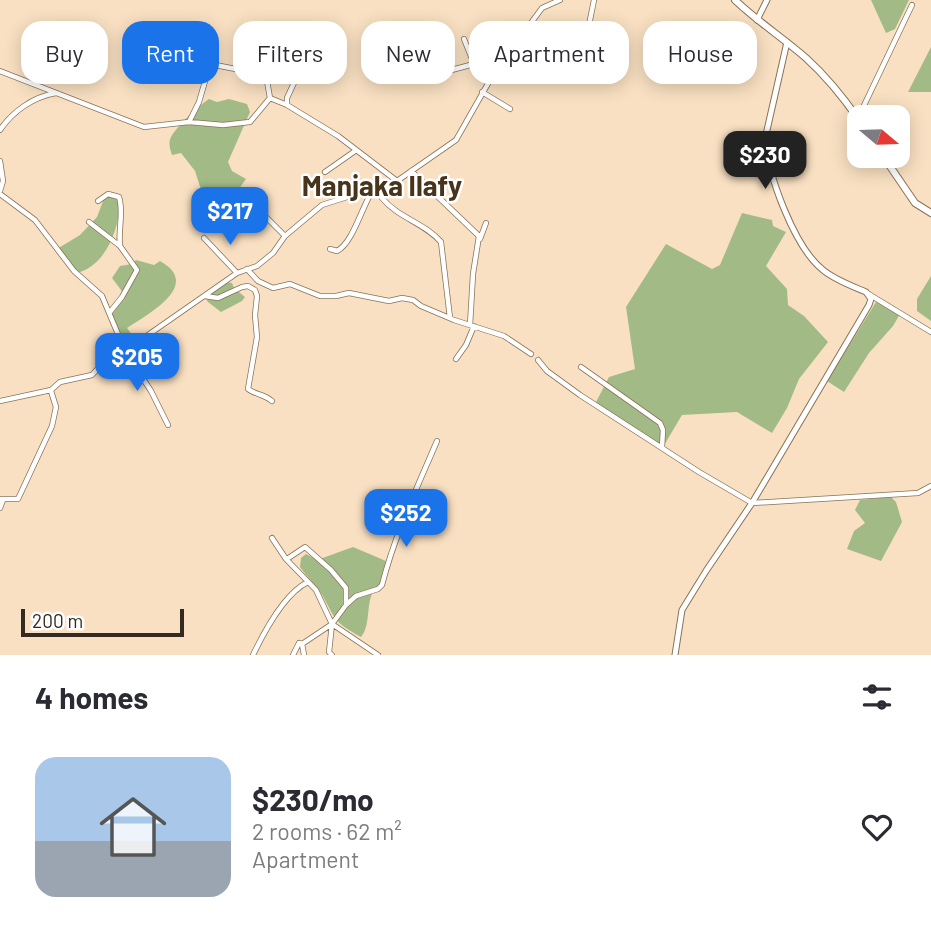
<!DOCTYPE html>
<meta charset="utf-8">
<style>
:root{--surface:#fff;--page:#f7f7f7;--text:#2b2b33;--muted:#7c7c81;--line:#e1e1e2;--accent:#1a73e8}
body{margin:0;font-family:Barlow,sans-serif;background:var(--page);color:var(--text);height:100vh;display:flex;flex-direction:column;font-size:26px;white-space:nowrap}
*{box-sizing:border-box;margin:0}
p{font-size:23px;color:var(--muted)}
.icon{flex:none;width:38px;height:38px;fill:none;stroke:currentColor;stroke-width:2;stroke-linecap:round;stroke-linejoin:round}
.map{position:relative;height:655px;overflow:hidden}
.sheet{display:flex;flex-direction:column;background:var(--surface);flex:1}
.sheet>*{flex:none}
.hud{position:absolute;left:21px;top:21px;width:889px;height:63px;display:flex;gap:14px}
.needle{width:46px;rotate:109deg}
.controls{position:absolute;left:847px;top:105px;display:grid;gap:14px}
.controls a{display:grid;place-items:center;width:63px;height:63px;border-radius:14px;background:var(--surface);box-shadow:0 4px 18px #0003;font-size:35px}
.scale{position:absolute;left:21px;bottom:18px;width:163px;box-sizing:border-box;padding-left:7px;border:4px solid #342a1f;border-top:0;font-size:19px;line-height:24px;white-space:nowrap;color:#342a1f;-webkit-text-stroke:5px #fff;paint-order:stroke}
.price{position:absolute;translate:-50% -60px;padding:0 16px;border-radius:14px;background:var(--accent);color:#fff;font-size:23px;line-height:46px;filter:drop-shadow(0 2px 4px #0008)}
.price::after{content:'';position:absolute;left:50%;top:42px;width:21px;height:16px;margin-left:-10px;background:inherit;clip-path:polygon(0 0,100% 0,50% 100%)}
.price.selected{background:#222;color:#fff}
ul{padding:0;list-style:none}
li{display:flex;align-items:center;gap:21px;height:175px;padding:0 35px}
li+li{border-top:2px solid var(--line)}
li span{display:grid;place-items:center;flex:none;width:196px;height:140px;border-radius:21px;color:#555}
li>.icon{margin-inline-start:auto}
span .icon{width:84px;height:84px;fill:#fffc;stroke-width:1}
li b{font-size:30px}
h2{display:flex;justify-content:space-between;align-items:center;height:84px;padding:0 35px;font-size:30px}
.pill{padding:0 24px;border-radius:21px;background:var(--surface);box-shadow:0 4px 18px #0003;font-size:24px;line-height:63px}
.pill.selected{background:var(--accent);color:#fff}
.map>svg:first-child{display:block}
.green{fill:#a2bb86}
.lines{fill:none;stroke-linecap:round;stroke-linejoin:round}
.minor-casing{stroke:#887257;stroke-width:6}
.tertiary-casing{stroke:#887257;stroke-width:7}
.secondary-casing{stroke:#887257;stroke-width:8}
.minor{stroke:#fff;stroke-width:4.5}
.tertiary{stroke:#fff;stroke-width:5}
.secondary{stroke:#fff;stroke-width:6}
.labels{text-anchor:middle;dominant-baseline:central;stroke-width:5;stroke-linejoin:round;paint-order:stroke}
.district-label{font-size:28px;font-weight:bold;fill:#47341a;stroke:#fff}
</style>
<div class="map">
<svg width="931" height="655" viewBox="0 0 931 655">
<rect width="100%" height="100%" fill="#f9e0c2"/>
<path class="green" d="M871,0H909L895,29L886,33Z
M931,47V92H908Z
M209,99L217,102L229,99L247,104L250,112L228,162L232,171L246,179L238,190L243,197L231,209L203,196L195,171L181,153L172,155C170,149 168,143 171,137C177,126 198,106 209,99Z
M105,196H113L119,200C121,226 106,267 76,273L57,249L80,235L97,217Z
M742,213L772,220L773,226L786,232L766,266L787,289L788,305L804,316L828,342L799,379L787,408L772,433L737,412L682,415L663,447L595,404L609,377L635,369L626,307L666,244L712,269L720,265Z
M136,260L154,265L160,261C203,285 148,314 127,328L137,342L125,351L110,312L124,294L112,278L120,266L132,264Z
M931,276V321L917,311V299Z
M225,282L232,283L234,288L245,297L242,301L221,312L208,302L204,296Z
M876,302L900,314L893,326L869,353L844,392L827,381Z
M891,497L896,502L902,522L881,561L847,549L854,531L865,523L855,510L860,500Z
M353,547L386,561L380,584C363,595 373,623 361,637C332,621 336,619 321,593C315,584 306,576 300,567L301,558L306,554L317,560Z"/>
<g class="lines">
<defs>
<path id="minor" d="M464,39L474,64L494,73
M317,62L304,61L287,98V105L338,136L397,181
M389,69L423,81L444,72L474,64
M0,71L144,127L189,122L223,125L250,122L270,98L287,105
M558,78L588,30L594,0
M482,92L510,109
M858,118L912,5
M189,122L199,102L210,64L251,72L261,75L267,81L270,98
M0,130C13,111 33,97 56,93
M0,161L3,181L0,191
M411,171L479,236L473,274L470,325
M325,172L355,151
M382,187V198C398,218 425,223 441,242L450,318
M253,192L258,199L260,211L285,236
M0,194L35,220L74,271L102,296L125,351L151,391L168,425
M98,201L108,194L119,197C124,212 118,229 120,245
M89,222L120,246L137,270L122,297L110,312
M204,238L237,273
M480,239L486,223
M330,249L337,251C353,243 362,206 373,190
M247,269L258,281L273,288L290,284L320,296H336L349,293L389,301L402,298L413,300L421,306L454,320L504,336L531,354
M867,293L931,332
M205,296L218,298L242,287L248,286L255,290L257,296L255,315L257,337L248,389C256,395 264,394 272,401
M456,359L466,345L474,326
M538,360L547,371L580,395L699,472L752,503L918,493L931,486
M581,367L660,423L663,430L662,447
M0,401L51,390L60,382L92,375L104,362L125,351L237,273L257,266L273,253L285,236L322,205L397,181L456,140L494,73L542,8L560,0
M0,499H18L52,426L56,407L51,391
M0,508L3,500
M272,538L286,559L316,590L332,624L329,652L332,655
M287,559L305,547L331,570L346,588V605
M332,624L378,655
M299,643L302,644L304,655
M302,644L332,624L346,605L356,596L378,589L382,585C395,534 417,488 437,441
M253,655C264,632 285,593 308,582
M293,655L299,643"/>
<path id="tertiary" d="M757,20L767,0
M675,655L682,610L706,571L752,503L869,305L871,299L866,292C852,286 835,280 823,270C794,247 768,175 765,139L787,42"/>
<path id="secondary" d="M735,0C757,21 783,38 806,58C827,77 843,97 859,120
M883,156L915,203L931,213"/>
</defs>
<use href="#minor" class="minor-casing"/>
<use href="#tertiary" class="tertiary-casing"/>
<use href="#secondary" class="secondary-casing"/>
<use href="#minor" class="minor"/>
<use href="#tertiary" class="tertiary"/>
<use href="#secondary" class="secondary"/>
</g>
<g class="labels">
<g class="district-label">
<text x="382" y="185">Manjaka Ilafy</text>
</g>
</g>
</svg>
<div class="controls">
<a><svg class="needle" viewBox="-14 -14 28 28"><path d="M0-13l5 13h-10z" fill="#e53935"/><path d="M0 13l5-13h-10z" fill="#7c7c81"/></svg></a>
</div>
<div class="scale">200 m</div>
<b class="price selected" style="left:765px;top:191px">$230</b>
<b class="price" style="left:230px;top:247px">$217</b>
<b class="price" style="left:137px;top:393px">$205</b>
<b class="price" style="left:406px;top:549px">$252</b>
<div class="hud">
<a class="pill">Buy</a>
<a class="pill selected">Rent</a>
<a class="pill">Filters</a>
<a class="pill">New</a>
<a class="pill">Apartment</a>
<a class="pill">House</a>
</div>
</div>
<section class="sheet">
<h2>4 homes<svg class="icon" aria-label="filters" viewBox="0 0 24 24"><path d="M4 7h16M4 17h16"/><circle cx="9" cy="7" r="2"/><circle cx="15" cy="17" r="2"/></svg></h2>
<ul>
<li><span style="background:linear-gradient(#a9c7e8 60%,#9aa5b1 0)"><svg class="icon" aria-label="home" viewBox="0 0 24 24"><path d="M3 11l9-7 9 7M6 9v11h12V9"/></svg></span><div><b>$230/mo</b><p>2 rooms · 62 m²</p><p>Apartment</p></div><svg class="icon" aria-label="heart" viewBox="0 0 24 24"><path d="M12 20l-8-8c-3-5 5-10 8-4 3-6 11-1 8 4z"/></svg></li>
</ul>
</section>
